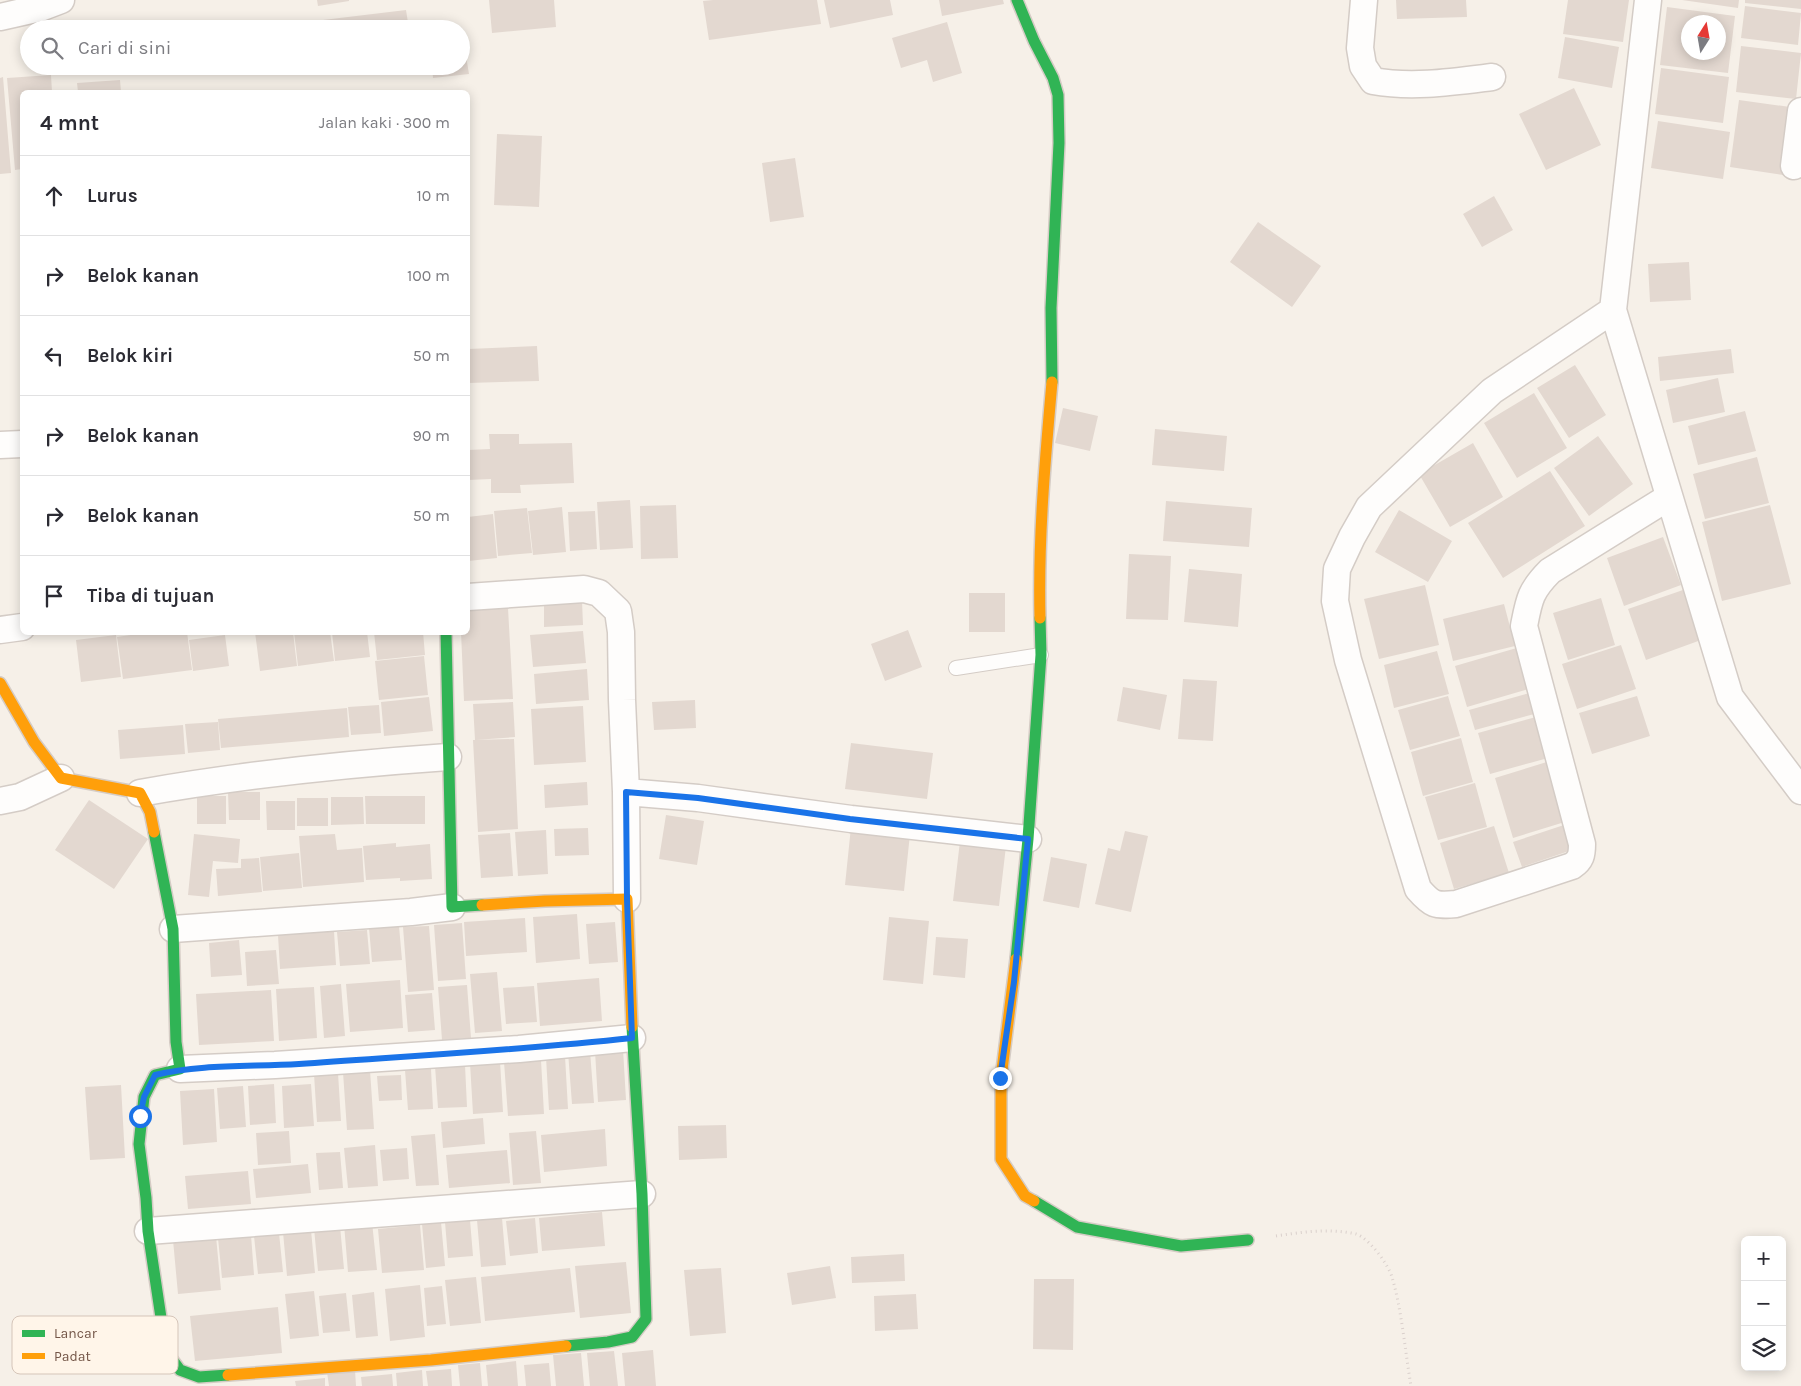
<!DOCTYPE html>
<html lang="id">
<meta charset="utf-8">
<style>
body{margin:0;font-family:Karla,sans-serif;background:#f7f7f7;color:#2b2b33}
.controls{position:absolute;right:15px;bottom:15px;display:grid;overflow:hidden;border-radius:8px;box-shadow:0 2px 12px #0003}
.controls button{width:45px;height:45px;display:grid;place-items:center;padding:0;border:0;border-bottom:1px solid #e1e1e2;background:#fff;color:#2b2b33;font:25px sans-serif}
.compass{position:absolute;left:1681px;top:15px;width:45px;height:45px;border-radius:50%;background:#fff;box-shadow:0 2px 12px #0003;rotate:11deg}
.stop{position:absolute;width:15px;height:15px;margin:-11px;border:4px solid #1a73e8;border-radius:50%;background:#fff}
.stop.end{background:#1a73e8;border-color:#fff;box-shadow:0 1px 5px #0008}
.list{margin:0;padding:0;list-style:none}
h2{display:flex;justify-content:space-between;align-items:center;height:65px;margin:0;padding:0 20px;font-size:21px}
h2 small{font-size:16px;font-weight:400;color:#7c7c81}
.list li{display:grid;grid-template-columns:32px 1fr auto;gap:15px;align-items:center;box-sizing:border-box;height:80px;padding:0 20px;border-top:1px solid #e1e1e2}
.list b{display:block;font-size:19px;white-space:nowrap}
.list em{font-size:16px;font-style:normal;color:#7c7c81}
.icon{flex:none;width:28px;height:28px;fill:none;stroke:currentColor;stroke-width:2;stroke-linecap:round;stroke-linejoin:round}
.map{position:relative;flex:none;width:1801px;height:1386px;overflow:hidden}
.search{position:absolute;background:#fff;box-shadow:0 2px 12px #0003;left:20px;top:20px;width:450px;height:55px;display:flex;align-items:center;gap:12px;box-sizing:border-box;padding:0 18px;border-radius:28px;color:#7c7c81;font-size:19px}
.panel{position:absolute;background:#fff;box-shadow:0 2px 12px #0003;left:20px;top:90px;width:450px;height:545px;border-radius:8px}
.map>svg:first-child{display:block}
.building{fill:#e3d8d0;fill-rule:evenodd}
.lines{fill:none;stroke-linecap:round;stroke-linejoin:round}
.lane-casing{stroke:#d4ccc6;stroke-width:16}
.street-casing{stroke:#d4ccc6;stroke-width:29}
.fast-casing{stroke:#d5ccc5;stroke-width:14}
.slow-casing{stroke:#d5ccc5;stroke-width:14}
.path{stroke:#dad0cc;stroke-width:3;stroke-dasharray:1 4;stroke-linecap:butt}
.lane{stroke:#fefdfc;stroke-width:14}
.street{stroke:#fefdfc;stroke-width:26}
.fast{stroke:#30b455;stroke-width:11}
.slow{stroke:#ff9f0a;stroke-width:11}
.route{stroke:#1a73e8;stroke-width:6}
.key{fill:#fff5e9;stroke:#d5c5b9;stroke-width:1}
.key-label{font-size:14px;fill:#745648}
</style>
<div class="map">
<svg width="1801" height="1386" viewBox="0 0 1801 1386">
<rect width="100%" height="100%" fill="#f6f0e8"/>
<path class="building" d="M 317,0 L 349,0 L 349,1 L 318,6 Z
M 489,0 L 554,0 L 556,27 L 492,33 Z
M 713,0 L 817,0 L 821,24 L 709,40 L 703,1 Z
M 824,0 L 890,0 L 893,15 L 830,28 Z
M 939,0 L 1003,0 L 1004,4 L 942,16 Z
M 1396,0 L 1466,0 L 1467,17 L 1397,19 Z
M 1568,0 L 1629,0 L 1623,42 L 1563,34 Z
M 1682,0 L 1739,0 L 1738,8 Z
M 1745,0 L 1801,0 L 1801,9 L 1745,3 Z
M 1745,6 L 1801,13 L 1798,45 L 1741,38 Z
M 1667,7 L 1735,16 L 1728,73 L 1660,65 ZM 1688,22 L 1718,22 L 1718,52 L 1688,52 Z
M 406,10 L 409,29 L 324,29 L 323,20 Z
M 947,22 L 962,73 L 933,82 L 927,60 L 901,68 L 892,38 Z
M 461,26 L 469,74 L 433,78 L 432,66 L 461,66 Z
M 1565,37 L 1619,47 L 1612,88 L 1558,78 Z
M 1741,46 L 1801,53 L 1796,99 L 1736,92 Z
M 1661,68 L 1729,77 L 1723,123 L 1655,114 Z
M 51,75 L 52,92 L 22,92 L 22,169 L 15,170 L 7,78 Z
M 3,77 L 11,173 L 0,174 L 0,78 Z
M 120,80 L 121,92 L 78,92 L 77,83 Z
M 1574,88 L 1601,145 L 1546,170 L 1519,114 Z
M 1739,100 L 1790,107 L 1790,176 L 1730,167 Z
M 1658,121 L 1730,132 L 1723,179 L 1651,168 Z
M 497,134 L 542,136 L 539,207 L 494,205 Z
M 795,158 L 804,217 L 770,222 L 762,163 Z
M 1494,196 L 1513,230 L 1482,247 L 1463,214 Z
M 1258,222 L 1321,266 L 1292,307 L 1230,262 Z
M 1689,262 L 1691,300 L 1650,302 L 1648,264 Z
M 537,346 L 539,381 L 468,383 L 468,349 Z
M 1731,349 L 1734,373 L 1660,381 L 1658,357 Z
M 1575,365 L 1606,415 L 1569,438 L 1537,388 Z
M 1718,378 L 1725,412 L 1673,423 L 1666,390 Z
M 1534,393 L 1567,448 L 1517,478 L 1484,423 Z
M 1063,408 L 1098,416 L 1090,451 L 1055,443 Z
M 1745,411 L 1756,451 L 1698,465 L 1688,426 Z
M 1155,429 L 1227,436 L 1224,471 L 1152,465 Z
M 489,434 L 519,434 L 519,444 L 572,443 L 574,483 L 520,485 L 521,493 L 491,493 L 491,479 L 468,480 L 468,450 L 490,449 Z
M 1598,436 L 1633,484 L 1589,516 L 1554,468 Z
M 1473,443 L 1503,497 L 1450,527 L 1419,474 Z
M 1757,457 L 1769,503 L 1705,519 L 1693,474 Z
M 1550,471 L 1585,526 L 1503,578 L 1468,523 Z
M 630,500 L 633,548 L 600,550 L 597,502 Z
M 1166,501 L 1252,508 L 1249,547 L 1163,541 Z
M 676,505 L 678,558 L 641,559 L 640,506 Z
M 1770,505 L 1791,584 L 1722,601 L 1702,522 Z
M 562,507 L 566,552 L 533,555 L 528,511 Z
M 527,508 L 532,553 L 498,556 L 494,511 Z
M 1399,510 L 1452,541 L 1428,582 L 1375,552 Z
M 595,511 L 597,549 L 570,551 L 568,512 Z
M 493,514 L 497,558 L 468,561 L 468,517 Z
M 1663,537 L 1681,585 L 1624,606 L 1607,558 Z
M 1129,554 L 1171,556 L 1168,620 L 1126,619 Z
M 1189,569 L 1242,574 L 1238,627 L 1184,622 Z
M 1425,585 L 1439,645 L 1379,659 L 1364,599 Z
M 1683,590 L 1701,640 L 1646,660 L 1628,609 Z
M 969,593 L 1005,593 L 1005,632 L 969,632 Z
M 1601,598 L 1615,645 L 1568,660 L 1553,613 Z
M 582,601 L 583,625 L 544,627 L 544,602 Z
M 1504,604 L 1515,646 L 1453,661 L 1443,619 Z
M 508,608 L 513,699 L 464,701 L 461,632 L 468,632 L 468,609 Z
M 908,630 L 922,667 L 885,681 L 871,644 Z
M 583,631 L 586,663 L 533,667 L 530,635 Z
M 151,632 L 187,632 L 192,670 L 123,679 L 117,637 Z
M 255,632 L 293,632 L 297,666 L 260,671 Z
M 294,632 L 330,632 L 334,661 L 298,666 Z
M 332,632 L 367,632 L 370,657 L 335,661 Z
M 374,632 L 423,632 L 425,655 L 377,660 Z
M 116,635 L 121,677 L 81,682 L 76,640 Z
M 225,635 L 229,666 L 193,671 L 189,640 Z
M 1621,645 L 1636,689 L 1577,709 L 1562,664 Z
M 1520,647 L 1532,688 L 1467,707 L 1455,666 Z
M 1437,651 L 1449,694 L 1394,708 L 1384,665 Z
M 424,656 L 428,695 L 379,700 L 375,661 Z
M 587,669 L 589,700 L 536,704 L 534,674 Z
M 1183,679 L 1217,681 L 1213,741 L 1178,739 Z
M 1123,687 L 1167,695 L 1160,730 L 1117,721 Z
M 1533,692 L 1538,713 L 1475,730 L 1469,710 Z
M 1448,696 L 1460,736 L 1410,750 L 1398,710 Z
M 1637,696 L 1650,736 L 1592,754 L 1579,713 Z
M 429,697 L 433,731 L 384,736 L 381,702 Z
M 695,700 L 696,728 L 654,730 L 652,702 Z
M 513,702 L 515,737 L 475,740 L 473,704 Z
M 379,705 L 381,733 L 351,735 L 348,707 Z
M 583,706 L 586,762 L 534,765 L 531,709 Z
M 347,708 L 349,737 L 221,748 L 218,719 Z
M 1536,717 L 1548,758 L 1490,774 L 1478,733 Z
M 218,722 L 220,750 L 188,753 L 185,724 Z
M 183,725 L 185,754 L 120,759 L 118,730 Z
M 1461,738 L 1473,782 L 1423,796 L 1411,752 Z
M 514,739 L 518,829 L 478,832 L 473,740 Z
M 851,743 L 933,753 L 927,799 L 845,789 Z
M 1550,761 L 1568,821 L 1513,838 L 1495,778 Z
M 587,782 L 588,805 L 545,808 L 544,785 Z
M 1475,783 L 1487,827 L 1438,840 L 1425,797 Z
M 228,792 L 260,792 L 260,820 L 229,820 Z
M 197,796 L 226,796 L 226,824 L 197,824 Z
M 365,796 L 425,796 L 425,824 L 366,824 Z
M 331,797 L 363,797 L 364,824 L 331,825 Z
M 297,798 L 328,798 L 328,826 L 297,826 Z
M 89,800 L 148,839 L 114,889 L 55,850 Z
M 266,801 L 295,801 L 295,830 L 267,830 Z
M 666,815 L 704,821 L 697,865 L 659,859 Z
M 1570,823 L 1578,848 L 1522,867 L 1513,842 Z
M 1494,826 L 1509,873 L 1454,889 L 1440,843 Z
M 851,827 L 910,834 L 904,891 L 845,885 Z
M 588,828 L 589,855 L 555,856 L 554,829 Z
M 546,830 L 548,874 L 518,876 L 515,832 Z
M 1125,831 L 1148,836 L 1131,912 L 1095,904 L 1108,848 L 1120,851 Z
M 510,833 L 513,876 L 481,878 L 478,835 Z
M 194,834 L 240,839 L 238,863 L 213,861 L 209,897 L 188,895 Z
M 335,834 L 337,850 L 362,848 L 364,882 L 303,887 L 299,836 Z
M 960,841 L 1006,846 L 999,906 L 953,901 Z
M 396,843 L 396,847 L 430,844 L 432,879 L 400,881 L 400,878 L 366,880 L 363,846 Z
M 299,853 L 302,888 L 263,891 L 260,857 Z
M 1051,857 L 1087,864 L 1079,908 L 1043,901 Z
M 259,858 L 262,892 L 218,896 L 216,869 L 241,868 L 241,859 Z
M 577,914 L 580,959 L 536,963 L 533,917 Z
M 889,917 L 929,921 L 923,984 L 883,980 Z
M 525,918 L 527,952 L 466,956 L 464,922 Z
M 615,922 L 618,962 L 589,964 L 586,924 Z
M 462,923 L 466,979 L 438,981 L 434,925 Z
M 399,926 L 402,960 L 372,962 L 369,928 Z
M 429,926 L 434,990 L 408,992 L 403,927 Z
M 367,930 L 370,964 L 340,966 L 337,932 Z
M 334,931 L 336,965 L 280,969 L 278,935 Z
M 936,937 L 968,939 L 965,978 L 933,975 Z
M 239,940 L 242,975 L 211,977 L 209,943 Z
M 276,950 L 279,984 L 247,986 L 245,952 Z
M 497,972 L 502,1031 L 475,1033 L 470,974 Z
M 599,978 L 602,1021 L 540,1026 L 537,983 Z
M 400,980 L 403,1028 L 350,1032 L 346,984 Z
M 341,984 L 345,1036 L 324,1038 L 320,986 Z
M 467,985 L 471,1038 L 442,1040 L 438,987 Z
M 534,986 L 537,1022 L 506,1024 L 503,988 Z
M 314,987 L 317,1038 L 279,1041 L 276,989 Z
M 271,990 L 274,1041 L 199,1045 L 196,994 Z
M 432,993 L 435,1030 L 408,1032 L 405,995 Z
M 623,1049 L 626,1100 L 598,1102 L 595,1051 Z
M 590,1051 L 594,1103 L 572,1104 L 568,1052 Z
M 565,1056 L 568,1109 L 549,1110 L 546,1057 Z
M 541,1060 L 544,1114 L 508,1116 L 504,1062 Z
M 500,1061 L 503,1112 L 473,1114 L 470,1063 Z
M 465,1065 L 467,1107 L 438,1108 L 435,1066 Z
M 431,1069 L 433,1109 L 408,1110 L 405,1070 Z
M 370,1070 L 374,1129 L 347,1130 L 343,1072 Z
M 338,1073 L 341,1121 L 317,1122 L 314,1074 Z
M 401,1075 L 402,1100 L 379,1101 L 377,1076 Z
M 274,1084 L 276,1123 L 250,1125 L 248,1086 Z
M 311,1084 L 314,1126 L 284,1128 L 282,1086 Z
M 121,1085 L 125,1158 L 90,1160 L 85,1087 Z
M 243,1086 L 246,1127 L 220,1129 L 217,1088 Z
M 214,1089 L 217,1142 L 183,1145 L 180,1091 Z
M 483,1118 L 485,1144 L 443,1148 L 441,1122 Z
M 726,1125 L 727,1158 L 679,1160 L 678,1126 Z
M 605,1129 L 607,1166 L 544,1172 L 541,1135 Z
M 289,1131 L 291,1163 L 258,1165 L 256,1133 Z
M 536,1131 L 541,1183 L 513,1185 L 509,1133 Z
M 435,1134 L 439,1185 L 416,1186 L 411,1136 Z
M 375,1145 L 378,1186 L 348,1188 L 344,1148 Z
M 407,1148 L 409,1179 L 383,1181 L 380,1150 Z
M 507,1150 L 510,1183 L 449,1188 L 446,1155 Z
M 340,1152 L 343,1188 L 319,1190 L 316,1153 Z
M 308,1164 L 311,1193 L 256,1198 L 253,1169 Z
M 248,1171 L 251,1204 L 188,1209 L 185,1176 Z
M 602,1212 L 605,1246 L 542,1251 L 539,1218 Z
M 502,1218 L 506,1265 L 481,1267 L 477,1220 Z
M 535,1218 L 538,1253 L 510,1256 L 506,1221 Z
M 470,1220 L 473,1256 L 448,1258 L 445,1222 Z
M 372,1222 L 377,1270 L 348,1272 L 344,1224 Z
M 441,1222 L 445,1266 L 426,1268 L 422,1224 Z
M 420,1225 L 424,1270 L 382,1273 L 378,1229 Z
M 340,1226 L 344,1269 L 318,1271 L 314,1228 Z
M 311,1230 L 315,1273 L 287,1276 L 283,1232 Z
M 279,1233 L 283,1272 L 258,1274 L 254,1236 Z
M 251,1235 L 254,1275 L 222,1278 L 218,1238 Z
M 216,1236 L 221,1290 L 178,1294 L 173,1240 Z
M 904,1254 L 905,1281 L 852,1283 L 851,1257 Z
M 626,1262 L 631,1313 L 580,1318 L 575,1266 Z
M 830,1266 L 836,1298 L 792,1305 L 787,1273 Z
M 570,1268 L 575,1312 L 485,1321 L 481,1277 Z
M 721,1268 L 726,1333 L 690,1336 L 684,1270 Z
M 476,1277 L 481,1323 L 450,1326 L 445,1280 Z
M 1034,1279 L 1074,1279 L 1073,1350 L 1033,1349 Z
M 420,1285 L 425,1337 L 390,1341 L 385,1289 Z
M 442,1286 L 446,1324 L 427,1326 L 424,1288 Z
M 314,1291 L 319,1336 L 290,1339 L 285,1294 Z
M 374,1292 L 378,1336 L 356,1338 L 352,1295 Z
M 346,1293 L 350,1331 L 323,1333 L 319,1296 Z
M 916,1294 L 918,1329 L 875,1331 L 874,1296 Z
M 278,1307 L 282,1353 L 195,1361 L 190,1316 Z
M 653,1350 L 656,1386 L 625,1386 L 622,1353 Z
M 614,1351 L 618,1386 L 590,1386 L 587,1353 Z
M 581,1353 L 584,1386 L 556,1386 L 553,1355 Z
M 516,1361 L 518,1386 L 488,1386 L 486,1365 Z
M 480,1363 L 482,1386 L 460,1386 L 458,1365 Z
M 549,1363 L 551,1386 L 526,1386 L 524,1365 Z
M 451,1369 L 452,1386 L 428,1386 L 426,1371 Z
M 355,1370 L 356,1386 L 329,1386 L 327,1372 Z
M 422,1370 L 423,1386 L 397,1386 L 396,1373 Z
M 392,1374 L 393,1386 L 362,1386 L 361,1377 Z
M 325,1378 L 325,1386 L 296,1386 L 295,1381 Z"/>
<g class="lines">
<defs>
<path id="lane" d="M 956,668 L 1041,655"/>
<path id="street" d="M 1364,0 L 1360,48 L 1363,66 L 1373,81 C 1412,88 1452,82 1492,77
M 1648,0 L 1613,310 L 1730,697 L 1801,791
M 0,17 L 40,8 L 61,0
M 1794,166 L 1801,111
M 1613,310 L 1492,391 L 1369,507 L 1352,537 L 1337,569 L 1335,601 L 1348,660 L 1418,889 C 1432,905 1435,906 1456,904 L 1572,866 C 1581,860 1582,855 1582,844 L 1524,626 C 1529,600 1530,591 1550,571 L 1669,497
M 0,445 L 22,444
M 468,597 L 584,589 L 599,593 L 618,611 L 621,632 L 622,700 L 626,792 L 627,899
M 0,630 L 22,627
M 626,792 L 698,798 L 851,819 L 1028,839
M 140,793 C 242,775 345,764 448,757
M 0,801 L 20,797 L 61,778
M 173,929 L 411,912 L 452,907
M 180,1069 L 275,1065 L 519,1049 L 632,1038
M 148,1231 L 642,1194"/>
<path id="fast" d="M 1017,0 L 1034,41 L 1053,78 L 1058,95 L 1059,143 L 1051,308 L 1052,382
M 446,632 L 452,907 L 482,905
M 154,832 L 173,929 L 176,1042 L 180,1069 L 155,1075 L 144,1097 L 139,1144 L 146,1198 L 148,1231 L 166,1351 L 180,1370 L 199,1377 L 228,1375
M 1016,959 L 1028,839 L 1041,655 L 1040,618
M 1034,1201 L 1077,1227 L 1181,1246 L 1248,1240
M 566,1346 L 608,1342 L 632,1337 L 646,1319 L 642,1194 L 632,1027"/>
<path id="slow" d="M 1040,618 C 1038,539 1045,461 1052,382
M 0,683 L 34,742 L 61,778 L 140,793 L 150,812 L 154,832
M 482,905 L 545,901 L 627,899 L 632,1027
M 1016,959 L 1001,1078 L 1001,1159 L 1025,1196 L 1034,1201
M 228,1375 L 431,1360 L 566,1346"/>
</defs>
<use href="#lane" class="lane-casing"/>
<use href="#street" class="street-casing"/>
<use href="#fast" class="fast-casing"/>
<use href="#slow" class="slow-casing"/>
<path class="path" d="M 1276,1236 C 1302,1232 1330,1228 1356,1234 C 1369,1238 1388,1264 1392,1277 C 1402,1311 1405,1351 1411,1386"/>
<use href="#lane" class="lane"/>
<use href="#street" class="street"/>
<use href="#fast" class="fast"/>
<use href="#slow" class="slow"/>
</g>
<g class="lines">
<path class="route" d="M 140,1116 L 144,1097 L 155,1075 C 201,1064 251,1067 299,1064 C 410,1056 521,1050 632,1038 L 627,899 L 626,792 L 698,798 L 850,819 L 1028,839 L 1014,982 L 1000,1078"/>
</g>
<rect x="12" y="1316" width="166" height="58" rx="8" class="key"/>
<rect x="22" y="1330" width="23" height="7" fill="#30b455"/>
<rect x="22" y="1353" width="23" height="6" fill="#ff9f0a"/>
<g class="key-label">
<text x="54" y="1338">Lancar</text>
<text x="54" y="1361">Padat</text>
</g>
</svg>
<div class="controls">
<button>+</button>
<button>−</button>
<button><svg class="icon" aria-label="layers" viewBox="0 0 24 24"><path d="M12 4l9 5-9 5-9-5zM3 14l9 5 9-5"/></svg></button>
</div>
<svg class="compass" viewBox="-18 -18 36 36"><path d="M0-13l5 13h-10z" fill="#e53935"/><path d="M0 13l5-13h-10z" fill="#7c7c81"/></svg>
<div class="stop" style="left:140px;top:1116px"></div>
<div class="stop end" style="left:1000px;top:1078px"></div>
<div class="search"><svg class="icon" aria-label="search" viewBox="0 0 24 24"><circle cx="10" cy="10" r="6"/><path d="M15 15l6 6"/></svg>Cari di sini</div>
<section class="panel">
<h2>4 mnt<small>Jalan kaki · 300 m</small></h2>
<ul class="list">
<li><svg class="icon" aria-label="ahead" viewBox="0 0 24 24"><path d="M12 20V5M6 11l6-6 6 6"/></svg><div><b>Lurus</b></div><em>10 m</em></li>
<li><svg class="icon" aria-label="right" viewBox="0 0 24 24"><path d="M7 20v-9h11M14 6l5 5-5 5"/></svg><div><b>Belok kanan</b></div><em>100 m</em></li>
<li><svg class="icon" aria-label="left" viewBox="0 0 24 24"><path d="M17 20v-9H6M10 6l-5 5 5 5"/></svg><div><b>Belok kiri</b></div><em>50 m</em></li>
<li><svg class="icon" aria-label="right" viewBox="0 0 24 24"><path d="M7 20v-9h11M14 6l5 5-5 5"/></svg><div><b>Belok kanan</b></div><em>90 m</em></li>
<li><svg class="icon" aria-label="right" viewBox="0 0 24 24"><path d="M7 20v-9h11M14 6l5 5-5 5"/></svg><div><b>Belok kanan</b></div><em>50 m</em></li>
<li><svg class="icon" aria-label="arrive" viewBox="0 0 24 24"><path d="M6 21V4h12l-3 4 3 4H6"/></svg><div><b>Tiba di tujuan</b></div></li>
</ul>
</section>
</div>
